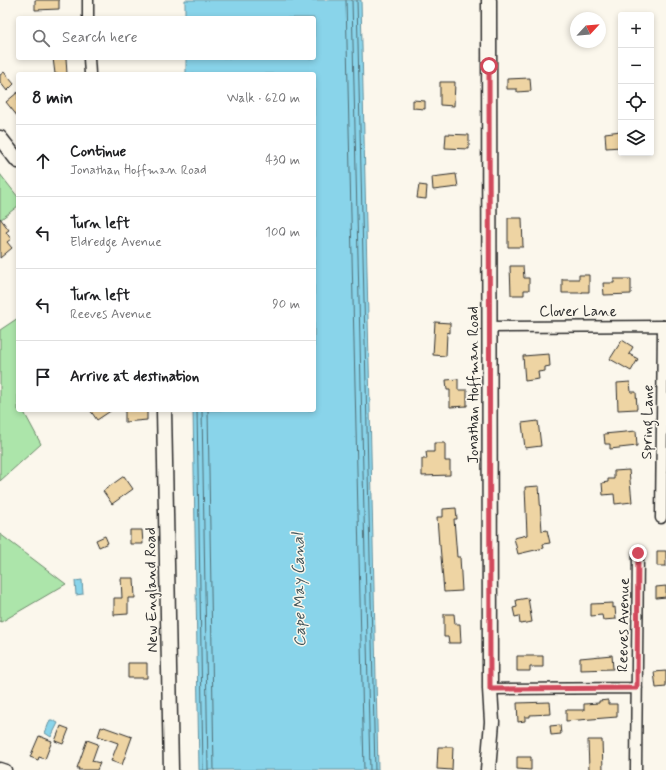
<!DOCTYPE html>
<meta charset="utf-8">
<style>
body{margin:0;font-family:Mynerve,sans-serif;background:#f2f2f2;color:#202124}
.controls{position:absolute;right:12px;top:12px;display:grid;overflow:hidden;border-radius:4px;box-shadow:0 2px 6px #0003}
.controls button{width:36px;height:36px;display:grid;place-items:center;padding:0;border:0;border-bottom:1px solid #e0e0e0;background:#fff;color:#202124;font:20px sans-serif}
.compass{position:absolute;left:570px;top:12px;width:36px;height:36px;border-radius:50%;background:#fff;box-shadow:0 2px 6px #0003;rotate:64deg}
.stop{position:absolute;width:12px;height:12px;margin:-9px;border:3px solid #d1495b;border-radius:50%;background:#fff}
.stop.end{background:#d1495b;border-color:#fff;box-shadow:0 1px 4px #0008}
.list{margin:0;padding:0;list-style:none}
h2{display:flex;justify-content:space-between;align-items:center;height:52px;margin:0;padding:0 16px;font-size:17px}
h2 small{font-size:13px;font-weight:400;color:#757577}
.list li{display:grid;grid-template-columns:26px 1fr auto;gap:12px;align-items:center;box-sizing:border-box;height:72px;padding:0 16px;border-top:1px solid #e0e0e0}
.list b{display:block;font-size:15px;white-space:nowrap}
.list p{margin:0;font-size:13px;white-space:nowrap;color:#757577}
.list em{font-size:13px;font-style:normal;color:#757577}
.icon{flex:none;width:22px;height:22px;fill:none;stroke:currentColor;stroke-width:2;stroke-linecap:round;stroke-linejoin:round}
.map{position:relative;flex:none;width:666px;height:770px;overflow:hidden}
.search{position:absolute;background:#fff;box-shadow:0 2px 6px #0003;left:16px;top:16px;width:300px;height:44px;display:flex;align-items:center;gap:10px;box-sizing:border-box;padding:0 14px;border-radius:4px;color:#757577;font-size:15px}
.panel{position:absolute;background:#fff;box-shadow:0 2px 6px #0003;left:16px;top:72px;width:300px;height:340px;border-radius:4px}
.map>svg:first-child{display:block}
.green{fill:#ace5aa;stroke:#6c886a}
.water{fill:#89d4ea;stroke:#63909e}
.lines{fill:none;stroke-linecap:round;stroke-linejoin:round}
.shore{stroke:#516f77;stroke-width:1}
.building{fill:#eed4a3;stroke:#2b2b2b}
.street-casing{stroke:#2b2b2b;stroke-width:13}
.secondary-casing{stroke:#2b2b2b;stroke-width:17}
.street{stroke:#fbf7ec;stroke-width:10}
.secondary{stroke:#fbf7ec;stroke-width:14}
.route{stroke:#d1495b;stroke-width:5}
.labels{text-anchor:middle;stroke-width:3;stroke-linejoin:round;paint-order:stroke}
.street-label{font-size:15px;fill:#2b2b2b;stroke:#fbf7ec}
.water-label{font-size:16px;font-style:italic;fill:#42555b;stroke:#fbf7ec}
</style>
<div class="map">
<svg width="666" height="770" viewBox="0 0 666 770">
<rect width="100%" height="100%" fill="#fbf7ec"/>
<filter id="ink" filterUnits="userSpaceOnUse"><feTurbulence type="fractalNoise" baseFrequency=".025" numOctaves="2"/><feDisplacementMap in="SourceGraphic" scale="8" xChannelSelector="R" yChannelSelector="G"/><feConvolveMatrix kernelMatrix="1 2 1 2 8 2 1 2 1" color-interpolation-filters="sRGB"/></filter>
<g filter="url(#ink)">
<path class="green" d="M 0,174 L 18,197 L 18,206 L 0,220 Z
M 18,318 L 18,410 L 26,410 L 25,414 L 41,444 L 0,481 L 0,330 Z
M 0,534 L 66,584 L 1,622 L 0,621 Z"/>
<path class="water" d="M 185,0 L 361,0 L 378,770 L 199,770 L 193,410 L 314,410 L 314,74 L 186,74 L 186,58 L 314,58 L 314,18 L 185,18 Z
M 82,580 L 83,594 L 76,595 L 75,581 Z
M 50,720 L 52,720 L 58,723 L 51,737 L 45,733 Z"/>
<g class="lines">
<path class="shore" d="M 346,0 L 364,770
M 352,0 L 370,770
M 357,0 L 375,770
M 197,410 L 203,770
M 202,410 L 208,770
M 208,410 L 214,770"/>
</g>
<path class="building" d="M 35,0 L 59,0 L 59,9 L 35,10 Z
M 53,58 L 66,58 L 67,74 L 55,74 Z
M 4,72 L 14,84 L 7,91 L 0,82 L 0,75 Z
M 530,78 L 531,91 L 517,92 L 517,89 L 507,89 L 507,79 Z
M 440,82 L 455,82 L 454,106 L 440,105 Z
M 18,92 L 18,117 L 6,102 Z
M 413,100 L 425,101 L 425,109 L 413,108 Z
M 621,131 L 621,147 L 606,148 L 605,133 Z
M 446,134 L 469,135 L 469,149 L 445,148 Z
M 456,174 L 458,187 L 433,190 L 432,177 Z
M 419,185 L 427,186 L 426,199 L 417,198 Z
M 0,218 L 9,230 L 6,232 L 11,239 L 7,242 L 12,248 L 0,258 Z
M 508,218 L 522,218 L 523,247 L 508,247 Z
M 510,266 L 523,266 L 524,278 L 529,278 L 529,290 L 524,290 L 524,295 L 511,295 Z
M 579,275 L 589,275 L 589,292 L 582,292 L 582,293 L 562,293 L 562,279 L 579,279 Z
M 614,279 L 631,279 L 631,294 L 604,295 L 603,283 L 614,283 Z
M 435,322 L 450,323 L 450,333 L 447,332 L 446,356 L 433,355 Z
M 622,340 L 633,347 L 629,354 L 638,359 L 631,371 L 610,359 Z
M 549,354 L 550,366 L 545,367 L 545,371 L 538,372 L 539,379 L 525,381 L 523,356 Z
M 458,379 L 458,390 L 467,390 L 467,406 L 450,407 L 450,390 L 447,390 L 446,380 Z
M 630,382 L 631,392 L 636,392 L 637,409 L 618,410 L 617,383 Z
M 90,410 L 112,410 L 97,420 Z
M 125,410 L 147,410 L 147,420 L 125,422 Z
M 538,421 L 541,446 L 525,448 L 522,423 Z
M 636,431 L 637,446 L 610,449 L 610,444 L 605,444 L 604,434 Z
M 434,443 L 445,443 L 445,461 L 450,461 L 450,475 L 422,476 L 422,459 L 427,459 L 426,452 L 434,452 Z
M 629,470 L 632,502 L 615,504 L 614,494 L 603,495 L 602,483 L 608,482 L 608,479 L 614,479 L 614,471 Z
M 124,476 L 133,489 L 112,504 L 103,491 Z
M 539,486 L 542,531 L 547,530 L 550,543 L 543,544 L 544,548 L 518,554 L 514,538 L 527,535 L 525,487 Z
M 456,508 L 457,519 L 454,519 L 457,557 L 460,557 L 462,591 L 444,592 L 440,545 L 439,545 L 437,517 L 443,517 L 443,509 Z
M 130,530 L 142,530 L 143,544 L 130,544 Z
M 105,536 L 108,543 L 99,547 L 96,540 Z
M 657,551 L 666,551 L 666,566 L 657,566 Z
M 121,578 L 134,578 L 135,598 L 128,598 L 128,614 L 114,615 L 114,598 L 122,598 Z
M 666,586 L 666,597 L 656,598 L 656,587 Z
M 528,598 L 532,622 L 520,624 L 519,616 L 515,617 L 513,608 L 517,607 L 516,600 Z
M 613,603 L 613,608 L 615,607 L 616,619 L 603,620 L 602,615 L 591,616 L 591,604 Z
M 444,614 L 454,614 L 455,624 L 460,624 L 461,643 L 449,643 L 448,637 L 444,637 Z
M 612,655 L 613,669 L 580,670 L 580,658 Z
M 517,656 L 543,656 L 543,667 L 530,667 L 530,671 L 517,671 Z
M 128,663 L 147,663 L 147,678 L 128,678 Z
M 666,671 L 666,687 L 656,688 L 654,672 Z
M 608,700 L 608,704 L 617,704 L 617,717 L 566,721 L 566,710 L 584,710 L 584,704 L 599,703 L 599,701 Z
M 550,702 L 551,714 L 530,715 L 530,717 L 525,717 L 525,721 L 518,722 L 517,703 Z
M 560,725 L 561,734 L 551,735 L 550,726 Z
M 61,726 L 69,729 L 63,744 L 55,741 Z
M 101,727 L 103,728 L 104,727 L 132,737 L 122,765 L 111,761 L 118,743 L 98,736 Z
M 39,736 L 52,741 L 45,759 L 39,757 L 38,760 L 30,757 Z
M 87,740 L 98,744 L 92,761 L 100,763 L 97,770 L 78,770 L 79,768 L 77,768 Z
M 588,740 L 602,740 L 603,770 L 589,770 Z
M 438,747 L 453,747 L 452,770 L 437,769 Z
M 517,757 L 531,757 L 531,770 L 517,769 Z"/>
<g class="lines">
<defs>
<path id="street" d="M 88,0 L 88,18
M 89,58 L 90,74
M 489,327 L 666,326
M 661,518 L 663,326
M 490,689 L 637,688
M 0,768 L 6,770
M 636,770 L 638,553"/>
<path id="secondary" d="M 0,138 L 18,161
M 164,410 L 171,770
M 488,770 L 492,722 L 490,689 L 489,0"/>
</defs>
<use href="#street" class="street-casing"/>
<use href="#secondary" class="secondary-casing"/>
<use href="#street" class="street"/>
<use href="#secondary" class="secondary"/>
</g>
</g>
<g class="lines" filter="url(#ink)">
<path class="route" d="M 489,66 L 490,689 L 637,688 L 638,553"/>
</g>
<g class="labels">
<g class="street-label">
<text x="578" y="316">Clover Lane</text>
<text transform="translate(473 385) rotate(-90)" y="5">Jonathan Hoffman Road</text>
<text transform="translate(647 422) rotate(-89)" y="5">Spring Lane</text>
<text transform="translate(151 590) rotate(-91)" y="5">New England Road</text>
<text transform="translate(623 625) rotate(-89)" y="5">Reeves Avenue</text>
</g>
<g class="water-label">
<text transform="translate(298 590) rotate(-91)" y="6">Cape May Canal</text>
</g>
</g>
</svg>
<div class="controls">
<button>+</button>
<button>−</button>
<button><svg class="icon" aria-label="locate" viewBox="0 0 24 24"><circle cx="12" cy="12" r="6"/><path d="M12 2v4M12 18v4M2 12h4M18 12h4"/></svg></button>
<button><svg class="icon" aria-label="layers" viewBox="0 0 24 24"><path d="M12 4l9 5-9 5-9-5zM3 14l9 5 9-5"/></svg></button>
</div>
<svg class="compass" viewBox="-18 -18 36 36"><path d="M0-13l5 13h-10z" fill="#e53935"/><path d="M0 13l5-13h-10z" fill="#757577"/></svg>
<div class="stop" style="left:489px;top:66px"></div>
<div class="stop end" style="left:638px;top:553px"></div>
<div class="search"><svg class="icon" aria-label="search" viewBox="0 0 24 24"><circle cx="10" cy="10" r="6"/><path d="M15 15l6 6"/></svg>Search here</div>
<section class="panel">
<h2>8 min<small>Walk · 620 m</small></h2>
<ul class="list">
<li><svg class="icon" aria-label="ahead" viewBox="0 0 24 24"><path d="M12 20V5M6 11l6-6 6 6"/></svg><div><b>Continue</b><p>Jonathan Hoffman Road</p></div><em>430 m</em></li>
<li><svg class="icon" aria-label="left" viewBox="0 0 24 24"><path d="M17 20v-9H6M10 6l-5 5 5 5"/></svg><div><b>Turn left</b><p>Eldredge Avenue</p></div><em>100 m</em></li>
<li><svg class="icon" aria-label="left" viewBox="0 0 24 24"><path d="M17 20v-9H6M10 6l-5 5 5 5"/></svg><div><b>Turn left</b><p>Reeves Avenue</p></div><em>90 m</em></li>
<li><svg class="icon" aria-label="arrive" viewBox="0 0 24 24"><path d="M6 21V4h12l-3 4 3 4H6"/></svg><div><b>Arrive at destination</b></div></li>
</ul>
</section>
</div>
